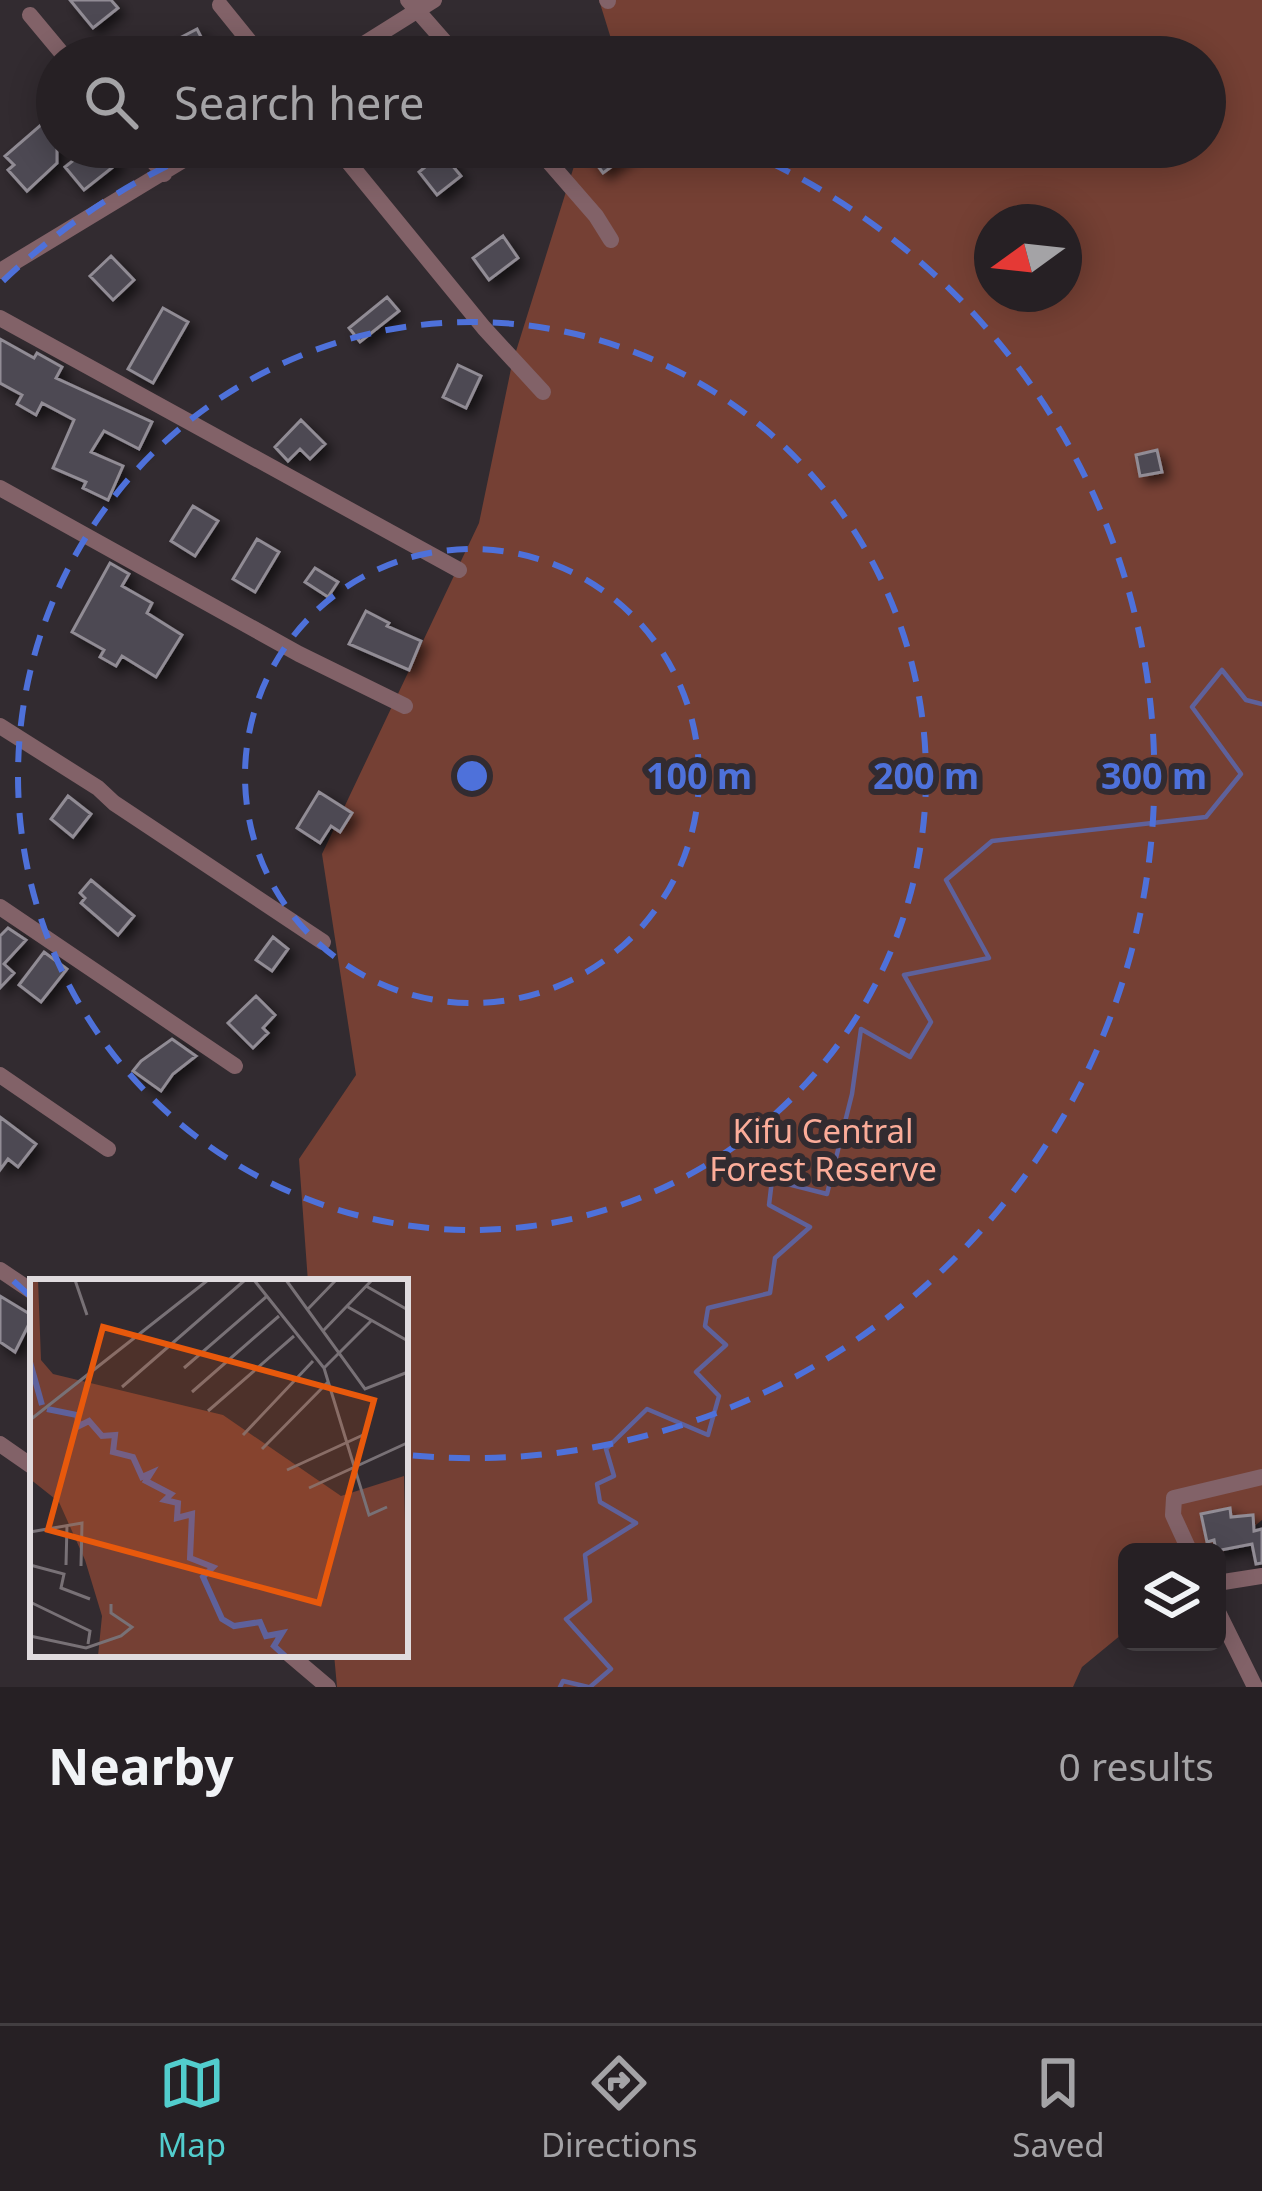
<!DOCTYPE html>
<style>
body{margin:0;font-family:"Noto Sans",sans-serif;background:#2e282c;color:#f1f3f6}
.controls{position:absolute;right:36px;bottom:36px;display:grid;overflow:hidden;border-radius:18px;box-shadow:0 6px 30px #0003}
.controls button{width:108px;height:108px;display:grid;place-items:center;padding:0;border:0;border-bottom:3px solid #423e41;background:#262024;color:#f1f3f6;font:60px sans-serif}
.compass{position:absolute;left:974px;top:204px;width:108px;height:108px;border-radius:50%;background:#262024;box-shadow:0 6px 30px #0003;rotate:255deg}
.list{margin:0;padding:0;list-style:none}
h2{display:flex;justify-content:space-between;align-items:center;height:156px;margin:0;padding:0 48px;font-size:51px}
h2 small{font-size:39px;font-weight:400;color:#a4a3a6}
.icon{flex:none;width:66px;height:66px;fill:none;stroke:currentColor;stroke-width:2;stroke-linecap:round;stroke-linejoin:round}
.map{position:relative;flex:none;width:1262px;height:1687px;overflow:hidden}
.search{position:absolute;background:#262024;box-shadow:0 6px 30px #0003;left:36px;right:36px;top:36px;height:132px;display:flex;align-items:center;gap:30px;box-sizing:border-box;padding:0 42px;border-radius:66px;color:#a4a3a6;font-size:45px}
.sheet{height:336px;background:#262024}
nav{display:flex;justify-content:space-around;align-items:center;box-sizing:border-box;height:168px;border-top:3px solid #423e41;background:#262024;font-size:33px;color:#a4a3a6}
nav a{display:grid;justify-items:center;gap:6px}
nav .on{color:#52cdcd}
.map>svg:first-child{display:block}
.green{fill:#754034;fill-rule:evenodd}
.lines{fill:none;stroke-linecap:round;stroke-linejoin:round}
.stream{stroke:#5e619b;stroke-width:4.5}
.building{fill:#4e4a52;stroke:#918c95;stroke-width:3;filter:url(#shadow)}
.minor{stroke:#826268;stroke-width:16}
.ring{fill:none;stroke:#4e71da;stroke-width:6;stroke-dasharray:21 15}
.labels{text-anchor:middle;stroke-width:12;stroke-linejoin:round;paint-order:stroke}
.park-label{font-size:33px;fill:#fbac99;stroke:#322b30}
.inset-river{fill:none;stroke:#5e619b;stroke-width:6}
.inset-road{fill:none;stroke:#787176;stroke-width:3}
.view{fill:#e8590c;fill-opacity:0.15;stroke:#e8590c;stroke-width:6}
.inset-edge{fill:none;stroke:#e0dbde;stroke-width:6}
.centre{fill:#4e71da;stroke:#322b30;stroke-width:6}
.ring-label{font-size:36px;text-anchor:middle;font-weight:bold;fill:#4e71da;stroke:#322b30;stroke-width:12;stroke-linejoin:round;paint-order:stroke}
</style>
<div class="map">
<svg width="1262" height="1687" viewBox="0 0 1262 1687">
<defs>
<filter id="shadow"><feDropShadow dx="6" dy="6" stdDeviation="6" flood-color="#0009"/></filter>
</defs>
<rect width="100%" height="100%" fill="#322b30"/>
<path class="green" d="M 599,0 L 1262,0 L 1262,1520 L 1217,1557 L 1217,1552 L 1127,1552 L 1127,1630 L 1082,1667 L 1073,1687 L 337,1687 L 334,1654 L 405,1654 L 405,1282 L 308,1282 L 299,1159 L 356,1075 L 322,854 L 479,523 L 512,364 L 580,147 L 1205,147 L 1205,57 L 608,57 L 612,42 ZM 992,222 L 1064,222 L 1064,294 L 992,294 Z"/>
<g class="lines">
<path class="stream" d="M 560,1687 L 563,1681 L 588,1687
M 590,1687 L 611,1669 L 566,1619 L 590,1601 L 585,1555 L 636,1523 L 600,1502 L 597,1484 L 614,1476 L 606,1449 L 647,1409 L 708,1435 L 719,1396 L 696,1372 L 726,1345 L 705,1326 L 708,1308 L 770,1293 L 775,1258 L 810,1227 L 769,1205 L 772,1180 L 827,1194 L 852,1094 L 861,1029 L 910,1057 L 931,1022 L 904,975 L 989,958 L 946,880 L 992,841 L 1206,817 L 1241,774 L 1192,707 L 1222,670 L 1246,700 L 1262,704"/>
</g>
<path class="building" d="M 70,0 L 111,0 L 118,8 L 93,28 Z
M 197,29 L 204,43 L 211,39 L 220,57 L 178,57 L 170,43 Z
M 57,111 L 57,163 L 27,191 L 8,170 L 14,165 L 5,156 Z
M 90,147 L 105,147 L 118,163 L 84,190 L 65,167 Z
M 584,147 L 624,147 L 629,154 L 603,173 Z
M 442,153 L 461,176 L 437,195 L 419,172 Z
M 503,236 L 518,258 L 489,280 L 473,258 Z
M 111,256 L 134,280 L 113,300 L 90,276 Z
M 387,297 L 399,311 L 360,342 L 349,328 Z
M 163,308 L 188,322 L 153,383 L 128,369 Z
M 0,339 L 34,358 L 37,353 L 62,367 L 56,378 L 152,422 L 139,449 L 104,431 L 91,452 L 123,466 L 108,500 L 83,488 L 86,482 L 53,468 L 74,420 L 42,403 L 36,415 L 17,404 L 22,395 L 0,383 Z
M 458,365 L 481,376 L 466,408 L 443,397 Z
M 301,420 L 325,444 L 310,459 L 300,449 L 288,461 L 275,447 Z
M 1157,450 L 1162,472 L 1140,476 L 1136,455 Z
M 193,506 L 218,521 L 195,556 L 171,541 Z
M 257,539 L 279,552 L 255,592 L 233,579 Z
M 110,563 L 129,574 L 122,586 L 152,603 L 147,613 L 182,635 L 156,677 L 122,656 L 116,666 L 100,657 L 104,650 L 72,632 Z
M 315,568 L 338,582 L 328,597 L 305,582 Z
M 366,611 L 389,623 L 387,626 L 421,641 L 409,670 L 349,644 Z
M 319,792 L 352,813 L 340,832 L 331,826 L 320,843 L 297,828 Z
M 68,796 L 91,814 L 73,837 L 51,819 Z
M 91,880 L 134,916 L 118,935 L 81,903 L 85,898 L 80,893 Z
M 8,928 L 26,940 L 4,964 L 14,973 L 0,988 L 0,936 Z
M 273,937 L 288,949 L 272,971 L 256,960 Z
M 44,952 L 67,969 L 41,1002 L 19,985 Z
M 256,996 L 275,1015 L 263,1028 L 268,1033 L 253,1048 L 228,1023 Z
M 172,1039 L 196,1056 L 173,1074 L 161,1091 L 133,1071 L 141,1061 Z
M 0,1117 L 36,1144 L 18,1167 L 8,1159 L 0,1170 Z
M 0,1296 L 33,1316 L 15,1352 L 0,1342 Z
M 1230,1508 L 1231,1517 L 1253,1515 L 1254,1531 L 1262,1529 L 1262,1563 L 1256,1564 L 1252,1544 L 1216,1551 L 1214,1540 L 1207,1542 L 1201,1514 Z"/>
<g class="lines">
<path class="minor" d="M 408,0 L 458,57
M 607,0 L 608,1
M 220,5 L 262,57
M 30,15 L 65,57
M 343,57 L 434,0
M 141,147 L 164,174
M 336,147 L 484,328 L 543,392
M 536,147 L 596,216 L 611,240
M 0,271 L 205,147
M 0,318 L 459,570
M 0,488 L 299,654 L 405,706
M 0,726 L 98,788 L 114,803 L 323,942
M 0,907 L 235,1066
M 0,1075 L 108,1149
M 0,1270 L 33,1292
M 0,1444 L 33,1467
M 1190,1552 L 1173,1515 L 1174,1498 L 1262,1477
M 1217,1583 L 1262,1576
M 1217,1610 L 1255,1687
M 289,1654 L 328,1687"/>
</g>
<g class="ring">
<circle cx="472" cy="776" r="227"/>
<circle cx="472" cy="776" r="454"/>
<path d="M29 1295A682 682 0 0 1 3 1271M3 281A682 682 0 0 1 206 148M738 148A682 682 0 0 1 407 1455"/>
</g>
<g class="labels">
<g class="park-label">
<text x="823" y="1143">Kifu Central<tspan x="823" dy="38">Forest Reserve</tspan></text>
</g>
</g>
<g transform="translate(30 1279)">
<rect width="378" height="378" fill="#322b30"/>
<path d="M 0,1 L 8,1 L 11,81 L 23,95 L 193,136 L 311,217 L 374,197 L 378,377 L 68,377 L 72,337 L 55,281 L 29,223 L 0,200 Z" fill="#754034"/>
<path class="inset-river" d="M 0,83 L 12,126M 17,130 L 47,136 L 49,147 L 59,142 L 72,157 L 85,156 L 83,173 L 103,178 L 112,198 L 121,194 L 116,202 L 141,215 L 135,221 L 148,224 L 147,239 L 162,235 L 160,279 L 183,288 L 173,298 L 192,340 L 204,347 L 230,343 L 236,357 L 252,354 L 244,367 L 255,377"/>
<path class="inset-road" d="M 45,1 L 57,36M 224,1 L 294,89 L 339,236 L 357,228M 256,1 L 335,110 L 378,93M 336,7 L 378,31M 318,28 L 378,62M 277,31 L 306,1M 293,52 L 342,1M 154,89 L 236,18M 294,89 L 342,41M 92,108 L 215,1M 162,113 L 249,37M 178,132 L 264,57M 0,141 L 178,1M 213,156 L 283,82M 232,170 L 298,103M 257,191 L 333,156M 279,209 L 377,164M 0,253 L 52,244 L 51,287M 0,286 L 34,295 L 31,309 L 60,320M 36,286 L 37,246M 0,323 L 60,352 L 58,365M 0,357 L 56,369 L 91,357 L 102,348 L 81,334 L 81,325"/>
<path class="view" d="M 73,48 L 344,121 L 289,324 L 18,251 Z"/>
<rect width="378" height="378" class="inset-edge"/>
</g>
<circle cx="472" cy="776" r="18" class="centre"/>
<g class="ring-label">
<text x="699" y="789">100 m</text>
<text x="926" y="789">200 m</text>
<text x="1154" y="789">300 m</text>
</g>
</svg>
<div class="controls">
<button><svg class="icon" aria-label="layers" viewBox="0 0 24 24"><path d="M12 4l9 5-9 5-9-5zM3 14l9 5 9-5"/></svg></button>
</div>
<svg class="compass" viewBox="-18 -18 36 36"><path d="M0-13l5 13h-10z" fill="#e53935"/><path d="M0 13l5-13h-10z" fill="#a4a3a6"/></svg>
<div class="search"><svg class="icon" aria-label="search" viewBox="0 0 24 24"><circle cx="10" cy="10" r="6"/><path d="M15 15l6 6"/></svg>Search here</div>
</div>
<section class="sheet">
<h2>Nearby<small>0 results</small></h2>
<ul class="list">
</ul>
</section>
<nav>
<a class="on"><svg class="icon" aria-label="map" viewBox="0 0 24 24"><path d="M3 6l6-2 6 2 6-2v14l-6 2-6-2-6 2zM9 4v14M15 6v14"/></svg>Map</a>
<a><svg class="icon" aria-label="directions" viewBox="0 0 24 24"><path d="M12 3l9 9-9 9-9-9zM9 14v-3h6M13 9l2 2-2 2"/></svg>Directions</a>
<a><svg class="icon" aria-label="saved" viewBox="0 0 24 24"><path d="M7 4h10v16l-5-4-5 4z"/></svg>Saved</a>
</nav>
